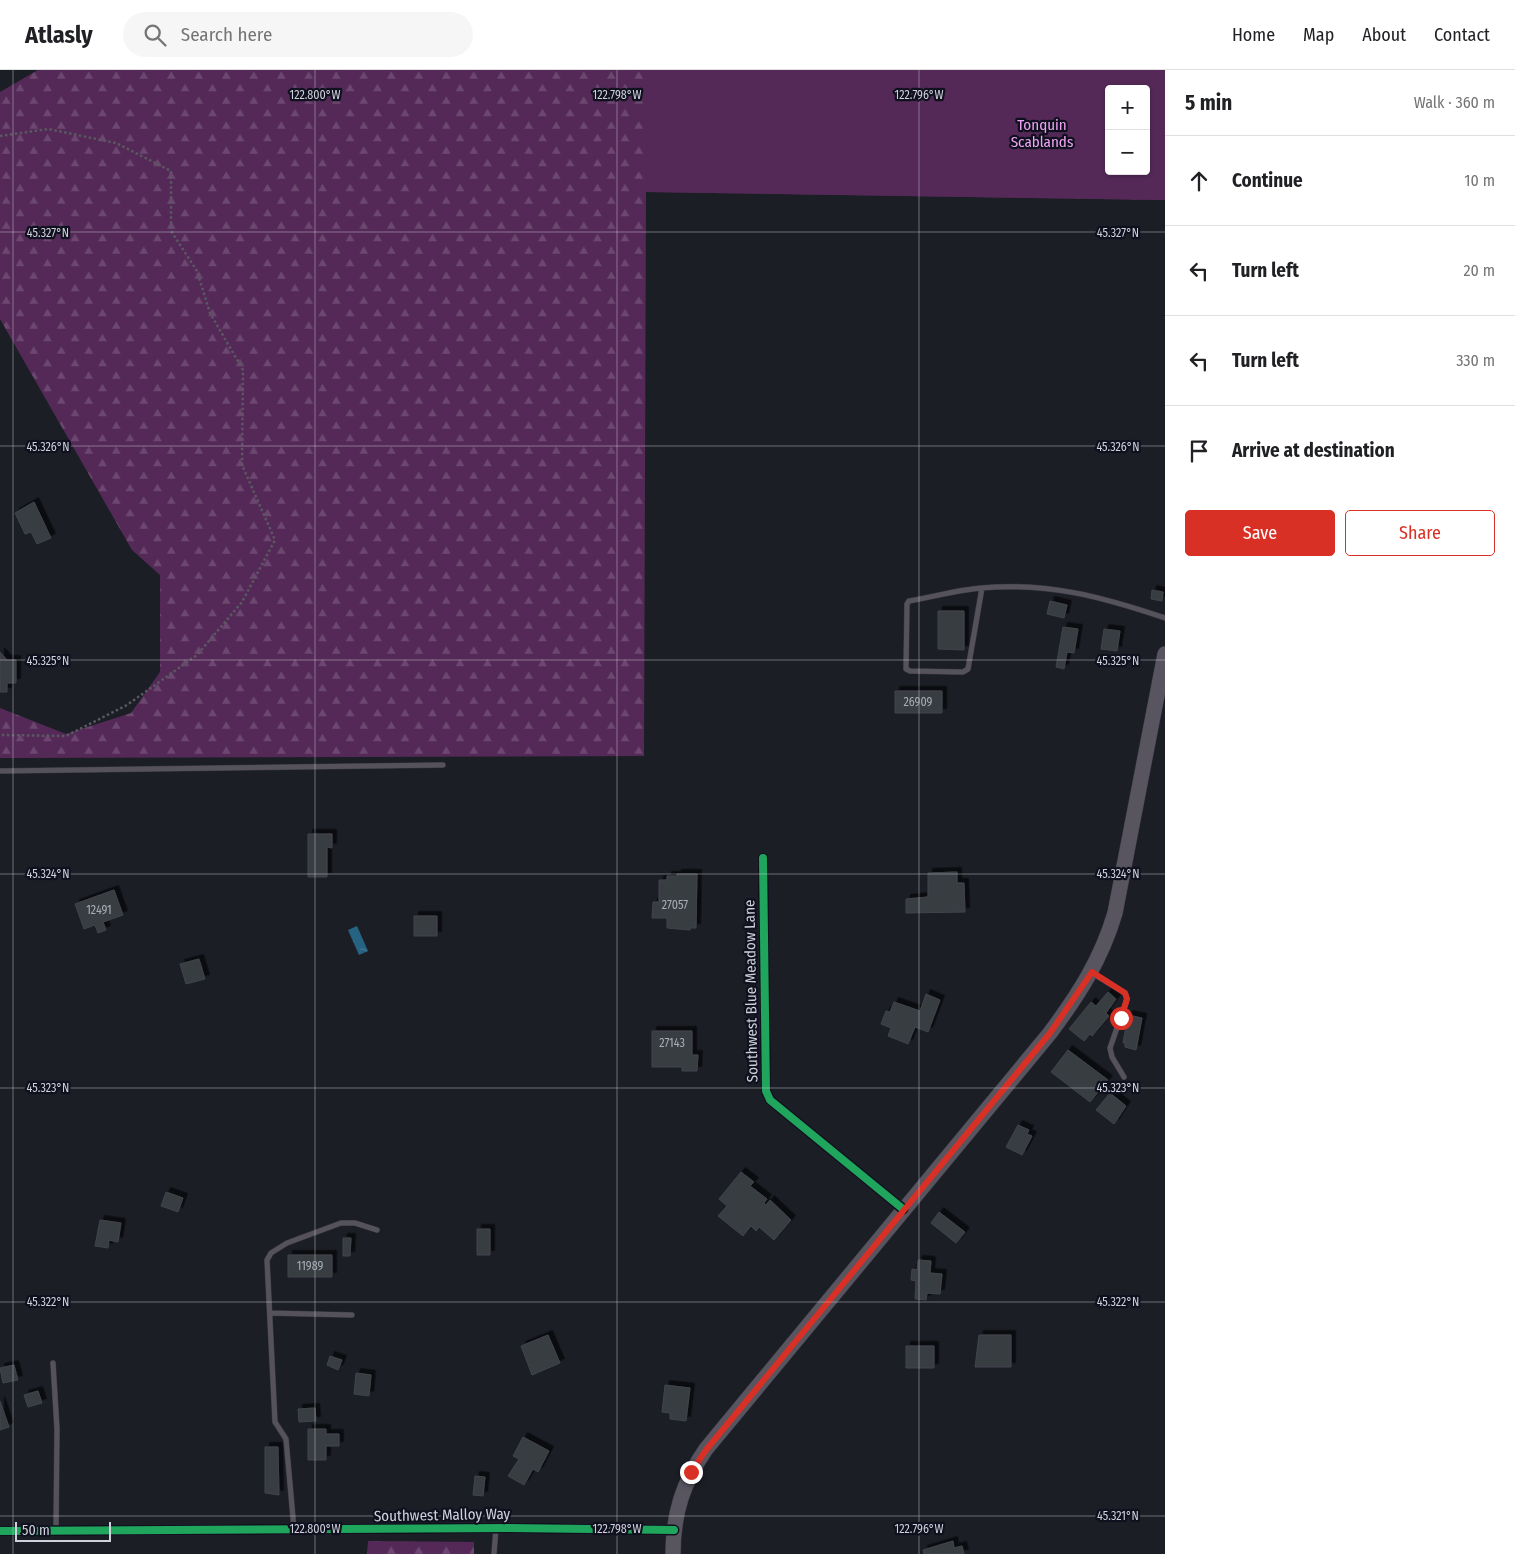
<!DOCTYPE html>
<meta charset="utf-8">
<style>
body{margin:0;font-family:"Fira Sans Condensed",sans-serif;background:#f6f6f6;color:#202124}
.controls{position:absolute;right:15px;top:15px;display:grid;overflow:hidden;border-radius:5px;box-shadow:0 1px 4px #0004}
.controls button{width:45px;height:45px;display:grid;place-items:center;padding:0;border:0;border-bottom:1px solid #e0e0e0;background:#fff;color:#202124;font:25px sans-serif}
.scale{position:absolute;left:15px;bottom:12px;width:96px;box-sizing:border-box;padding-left:5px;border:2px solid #d0d1dc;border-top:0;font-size:14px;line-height:18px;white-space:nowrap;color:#d0d1dc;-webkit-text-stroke:4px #10111f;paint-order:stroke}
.stop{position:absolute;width:15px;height:15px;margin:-11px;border:4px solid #d93025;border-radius:50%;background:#fff}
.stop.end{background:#d93025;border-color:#fff;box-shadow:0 1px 5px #0008}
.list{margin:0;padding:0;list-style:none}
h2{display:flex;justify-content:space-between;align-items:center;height:65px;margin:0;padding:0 20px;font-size:21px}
h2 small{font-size:16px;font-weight:400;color:#757577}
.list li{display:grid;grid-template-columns:32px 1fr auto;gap:15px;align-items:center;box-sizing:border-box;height:90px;padding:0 20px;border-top:1px solid #e0e0e0}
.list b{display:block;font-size:19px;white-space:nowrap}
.list em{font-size:16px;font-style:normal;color:#757577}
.actions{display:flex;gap:10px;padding:15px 20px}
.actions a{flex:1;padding:11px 0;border:1px solid #d93025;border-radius:5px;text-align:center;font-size:18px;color:#d93025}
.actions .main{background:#d93025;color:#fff}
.icon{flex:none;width:28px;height:28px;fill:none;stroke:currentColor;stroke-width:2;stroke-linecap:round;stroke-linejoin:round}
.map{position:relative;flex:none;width:1165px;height:1484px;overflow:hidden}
header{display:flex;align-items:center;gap:30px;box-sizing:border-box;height:70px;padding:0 25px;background:#fff;border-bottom:1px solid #e0e0e0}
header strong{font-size:24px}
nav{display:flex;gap:28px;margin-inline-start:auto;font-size:18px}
.search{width:350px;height:45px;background:#f6f6f6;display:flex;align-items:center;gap:12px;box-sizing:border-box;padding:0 18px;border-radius:28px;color:#757577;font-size:19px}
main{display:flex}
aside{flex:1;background:#fff}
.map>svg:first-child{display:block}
.forest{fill:url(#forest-firs);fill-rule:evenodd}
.park{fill:#542957;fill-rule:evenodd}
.water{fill:url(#water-ripples)}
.building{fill:#393c43;stroke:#41444a;filter:url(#shadow)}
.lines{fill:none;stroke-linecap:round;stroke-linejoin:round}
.lane-casing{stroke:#36383f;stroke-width:6}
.street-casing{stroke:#36383f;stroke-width:11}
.secondary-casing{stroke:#36383f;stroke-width:16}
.path{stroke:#5a5861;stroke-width:2.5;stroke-dasharray:2.5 2.5;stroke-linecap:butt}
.lane{stroke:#56525c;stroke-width:5}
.street{stroke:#56525c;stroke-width:10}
.secondary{stroke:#585560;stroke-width:15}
.cycleway-casing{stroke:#10111f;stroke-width:11}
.cycleway{stroke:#20a55d;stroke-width:8}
.route{stroke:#d93025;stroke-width:6}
.ticks{fill:none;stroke:#d0d1dc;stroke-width:1;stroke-opacity:0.45}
.labels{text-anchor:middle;stroke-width:4.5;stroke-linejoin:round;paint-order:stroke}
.number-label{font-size:12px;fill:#aaacb6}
.park-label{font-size:15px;fill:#f0a3f3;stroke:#10111f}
.street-label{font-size:15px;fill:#d0d1dc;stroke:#10111f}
.ticks-label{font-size:12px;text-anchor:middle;fill:#d0d1dc;stroke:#10111f;stroke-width:4.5;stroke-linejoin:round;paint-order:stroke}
</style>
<header>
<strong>Atlasly</strong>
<div class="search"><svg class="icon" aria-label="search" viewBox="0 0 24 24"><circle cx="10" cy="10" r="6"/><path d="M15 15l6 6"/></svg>Search here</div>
<nav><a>Home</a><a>Map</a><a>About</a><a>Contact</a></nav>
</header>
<main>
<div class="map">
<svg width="1165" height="1484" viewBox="0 0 1165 1484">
<defs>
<pattern id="forest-firs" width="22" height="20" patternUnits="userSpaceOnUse" patternTransform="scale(1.25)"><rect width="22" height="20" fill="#542957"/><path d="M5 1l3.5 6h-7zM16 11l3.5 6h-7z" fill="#6c476f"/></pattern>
<pattern id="water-ripples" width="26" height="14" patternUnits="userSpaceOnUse" patternTransform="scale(1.25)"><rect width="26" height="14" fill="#266383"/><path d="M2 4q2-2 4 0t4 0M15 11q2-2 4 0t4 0" fill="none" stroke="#447894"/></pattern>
<filter id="shadow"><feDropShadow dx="4.5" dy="-4.5" stdDeviation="0" flood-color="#0009"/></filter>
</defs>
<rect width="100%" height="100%" fill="#1c1e26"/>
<path class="forest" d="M 38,0 L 1165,0 L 1165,130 L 646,122 L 644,686 L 0,688 L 0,638 L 66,664 L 131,643 L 160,602 L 160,505 L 132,480 L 0,249 L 0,22 ZM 1109,19 L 1146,19 L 1146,101 L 1109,101 Z
M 368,1471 L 474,1472 L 474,1484 L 367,1484 Z"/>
<path class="park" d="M 647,0 L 1165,0 L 1165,130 L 646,122 ZM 1109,19 L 1146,19 L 1146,101 L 1109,101 Z"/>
<path class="water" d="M 357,856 L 368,881 L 359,885 L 348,860 Z"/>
<path class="building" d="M 34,432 L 51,468 L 37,474 L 31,462 L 25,464 L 15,443 Z
M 1152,520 L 1163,522 L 1162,531 L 1151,529 Z
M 1050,531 L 1067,535 L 1064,548 L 1047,544 Z
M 938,541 L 964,541 L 964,580 L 938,579 Z
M 1063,557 L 1078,559 L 1074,583 L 1067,582 L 1064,599 L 1056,597 Z
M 1104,559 L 1120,561 L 1117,581 L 1101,579 Z
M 0,582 L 7,590 L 16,590 L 16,613 L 7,613 L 7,622 L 0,622 Z
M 895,621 L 942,621 L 942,643 L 895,643 Z
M 308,764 L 332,764 L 332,778 L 327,777 L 327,807 L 308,807 Z
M 957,802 L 957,813 L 964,813 L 965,842 L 906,843 L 906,829 L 928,827 L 928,803 Z
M 677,804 L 697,804 L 696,858 L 690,858 L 690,860 L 667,858 L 667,848 L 652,848 L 653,832 L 659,832 L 659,810 L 667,810 L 667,806 L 677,806 Z
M 114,820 L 123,845 L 103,852 L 106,860 L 98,863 L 95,855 L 84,859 L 75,834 Z
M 414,846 L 437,846 L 437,866 L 414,866 Z
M 199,889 L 205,909 L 186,914 L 180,894 Z
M 1108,922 L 1116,929 L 1106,943 L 1109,946 L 1092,966 L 1090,964 L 1084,971 L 1069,959 L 1091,932 L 1096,936 Z
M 926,924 L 940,930 L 928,962 L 915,957 L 908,974 L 888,966 L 891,958 L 881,954 L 886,941 L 890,942 L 894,932 L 920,941 Z
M 1128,945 L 1142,948 L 1136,980 L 1125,977 L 1125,973 L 1123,973 Z
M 652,961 L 692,961 L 692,985 L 698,985 L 697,1001 L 682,1001 L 682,997 L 652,997 Z
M 1068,980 L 1108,1010 L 1090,1032 L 1051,1002 Z
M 1110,1023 L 1126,1036 L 1114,1054 L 1096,1040 Z
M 1018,1055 L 1029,1060 L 1027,1064 L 1032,1066 L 1022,1085 L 1006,1077 Z
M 741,1102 L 754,1112 L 750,1116 L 767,1129 L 764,1133 L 766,1135 L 770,1130 L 791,1150 L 774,1170 L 759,1157 L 756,1161 L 751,1156 L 743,1166 L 718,1146 L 727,1136 L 719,1129 Z
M 166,1122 L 183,1128 L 178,1142 L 161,1136 Z
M 939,1142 L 965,1162 L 956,1173 L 931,1153 Z
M 100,1150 L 121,1153 L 118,1172 L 109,1170 L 108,1178 L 95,1176 Z
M 477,1159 L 490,1159 L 490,1185 L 477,1185 Z
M 343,1168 L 351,1168 L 350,1186 L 343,1186 Z
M 288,1185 L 332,1185 L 332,1207 L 288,1207 Z
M 918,1190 L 931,1191 L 930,1203 L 942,1204 L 940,1224 L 927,1223 L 926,1230 L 915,1229 L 916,1211 L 911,1210 L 912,1199 L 917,1200 Z
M 548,1265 L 560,1293 L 532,1305 L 521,1276 Z
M 979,1265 L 1011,1265 L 1011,1297 L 975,1297 Z
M 906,1276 L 934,1276 L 934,1298 L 906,1298 Z
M 330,1286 L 342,1290 L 338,1300 L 327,1295 Z
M 14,1295 L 18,1310 L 3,1313 L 0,1298 Z
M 356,1303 L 371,1305 L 369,1326 L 354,1324 Z
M 665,1315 L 690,1318 L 686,1351 L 670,1349 L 670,1343 L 662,1342 Z
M 38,1321 L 42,1333 L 28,1337 L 24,1325 Z
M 0,1331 L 9,1357 L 0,1360 Z
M 315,1338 L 316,1351 L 299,1352 L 298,1339 Z
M 308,1359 L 326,1359 L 326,1364 L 339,1364 L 339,1376 L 326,1376 L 326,1390 L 308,1390 Z
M 523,1367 L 549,1381 L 538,1402 L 533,1399 L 524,1415 L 508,1406 L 519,1389 L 513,1386 Z
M 265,1377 L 278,1377 L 279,1425 L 265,1423 Z
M 475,1406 L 485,1407 L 483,1426 L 473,1425 Z
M 953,1471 L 954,1478 L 962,1476 L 964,1484 L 924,1484 L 923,1480 Z"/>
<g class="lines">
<defs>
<path id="lane" d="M 982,518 L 968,599 L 963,602 L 910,601 L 906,599 L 907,534 L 909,531 C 933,527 957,520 981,518 C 1048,512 1103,527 1165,548
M 0,701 L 443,695
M 1092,903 L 1125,923 L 1127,929 L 1110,978 L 1112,987 L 1124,1007
M 270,1243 L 352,1245
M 53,1293 L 57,1359 L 56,1460
M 294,1459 L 286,1369 L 275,1352 L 267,1190 L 271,1183 L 287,1173 L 341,1153 L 355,1153 L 377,1160
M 494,1484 L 496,1458"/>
<path id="street" d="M 763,788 L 766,1021 L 770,1030 L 903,1139
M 0,1461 L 507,1458 L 674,1460"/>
<path id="secondary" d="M 673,1484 C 673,1444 683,1412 706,1379 L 1050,963 C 1079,924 1101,890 1115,843 L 1165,584"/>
</defs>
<use href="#lane" class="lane-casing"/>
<use href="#street" class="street-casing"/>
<use href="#secondary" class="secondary-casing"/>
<path class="path" d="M 0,66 L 48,59 L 116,73 L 171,101 L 171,161 L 197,201 L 210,243 L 243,300 L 242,395 L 275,470 L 242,532 L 197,585 L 127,635 L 66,666 L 0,665"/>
<use href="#lane" class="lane"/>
<use href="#street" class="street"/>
<use href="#secondary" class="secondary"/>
<defs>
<path id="cycleway" d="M 763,788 L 766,1021 L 770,1030 L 903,1139
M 0,1461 L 507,1458 L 674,1460"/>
</defs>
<use href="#cycleway" class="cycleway-casing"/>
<use href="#cycleway" class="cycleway"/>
</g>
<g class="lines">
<path class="route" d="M 691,1402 L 706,1380 L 1050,963 L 1092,902 L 1125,923 L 1127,929 L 1121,948"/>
</g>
<path class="ticks" d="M 13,0 L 13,1484M 315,0 L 315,1484M 617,0 L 617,1484M 919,0 L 919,1484M 0,162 L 1165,162M 0,376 L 1165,376M 0,590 L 1165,590M 0,804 L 1165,804M 0,1018 L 1165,1018M 0,1232 L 1165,1232M 0,1446 L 1165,1446"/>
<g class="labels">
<g class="number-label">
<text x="918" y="636">26909</text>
<text x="675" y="839">27057</text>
<text x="99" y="844">12491</text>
<text x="672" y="977">27143</text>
<text x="310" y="1200">11989</text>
</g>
<g class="park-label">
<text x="1042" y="60">Tonquin<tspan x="1042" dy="17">Scablands</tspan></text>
</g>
<g class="street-label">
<text transform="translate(751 921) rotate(-91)" y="5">Southwest Blue Meadow Lane</text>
<text transform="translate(442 1445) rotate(-1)" y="5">Southwest Malloy Way</text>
</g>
</g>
<g class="ticks-label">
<text x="315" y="29">122.800°W</text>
<text x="617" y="29">122.798°W</text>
<text x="919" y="29">122.796°W</text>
<text x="48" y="167">45.327°N</text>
<text x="1118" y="167">45.327°N</text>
<text x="48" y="381">45.326°N</text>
<text x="1118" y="381">45.326°N</text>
<text x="48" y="595">45.325°N</text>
<text x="1118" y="595">45.325°N</text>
<text x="48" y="808">45.324°N</text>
<text x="1118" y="808">45.324°N</text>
<text x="48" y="1022">45.323°N</text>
<text x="1118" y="1022">45.323°N</text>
<text x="48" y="1236">45.322°N</text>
<text x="1118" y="1236">45.322°N</text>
<text x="1118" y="1450">45.321°N</text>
<text x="315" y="1463">122.800°W</text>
<text x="617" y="1463">122.798°W</text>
<text x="919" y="1463">122.796°W</text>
</g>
</svg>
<div class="controls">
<button>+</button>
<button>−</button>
</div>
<div class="scale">50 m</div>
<div class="stop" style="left:1121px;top:948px"></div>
<div class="stop end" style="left:691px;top:1402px"></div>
</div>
<aside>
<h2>5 min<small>Walk · 360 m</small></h2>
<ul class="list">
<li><svg class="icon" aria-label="ahead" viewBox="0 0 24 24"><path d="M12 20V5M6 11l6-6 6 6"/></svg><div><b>Continue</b></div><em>10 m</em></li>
<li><svg class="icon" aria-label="left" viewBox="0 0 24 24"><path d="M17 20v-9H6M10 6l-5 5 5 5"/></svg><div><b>Turn left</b></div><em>20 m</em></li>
<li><svg class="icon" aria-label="left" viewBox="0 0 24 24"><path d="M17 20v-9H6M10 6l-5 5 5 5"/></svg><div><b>Turn left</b></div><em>330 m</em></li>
<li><svg class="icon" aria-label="arrive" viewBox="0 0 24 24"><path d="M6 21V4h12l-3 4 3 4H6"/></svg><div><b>Arrive at destination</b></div></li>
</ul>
<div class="actions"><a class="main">Save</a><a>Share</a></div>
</aside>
</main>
